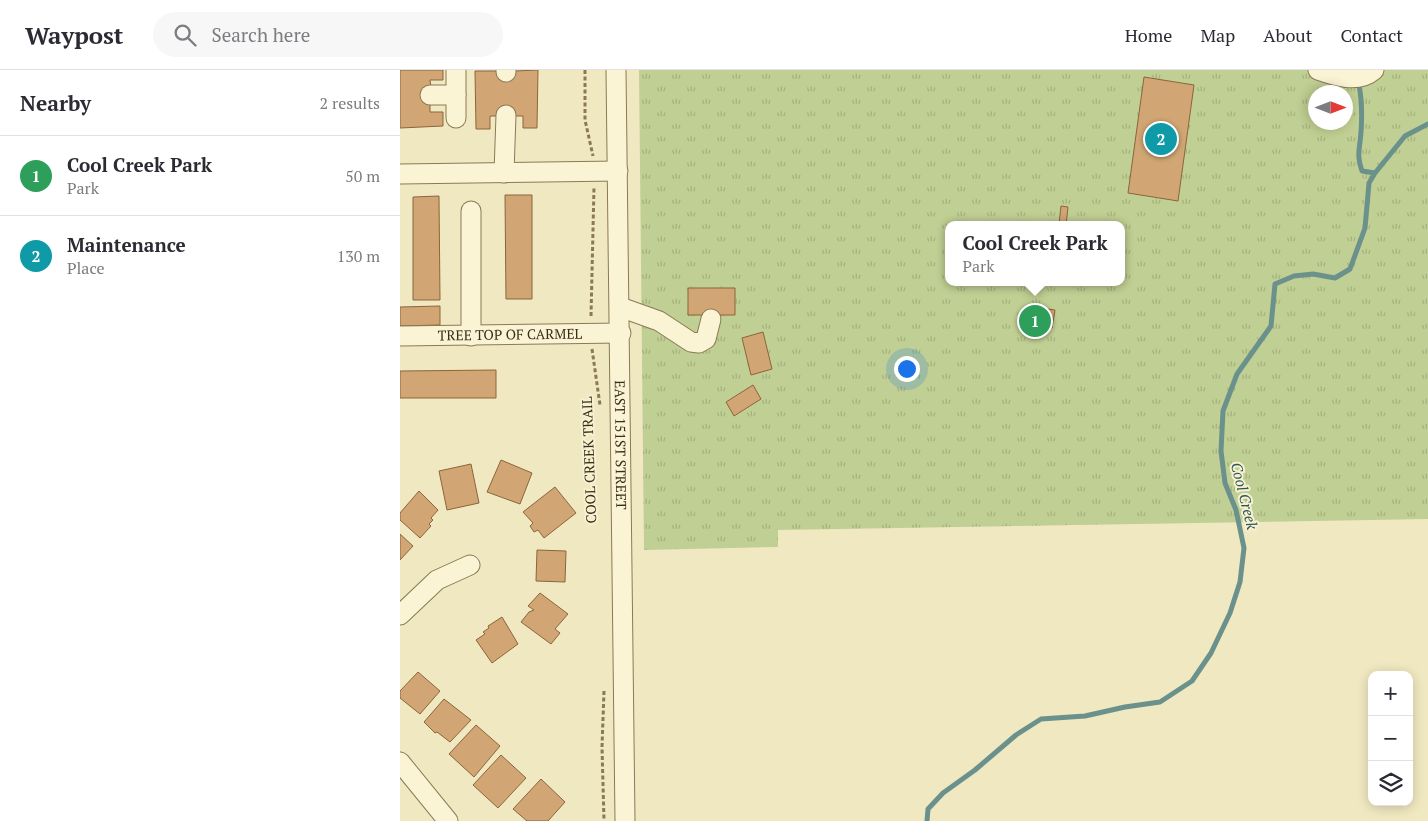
<!DOCTYPE html>
<meta charset="utf-8">
<style>
body{margin:0;font-family:"PT Serif",serif;background:#f7f7f7;color:#2b2b33}
.controls{position:absolute;right:15px;bottom:15px;display:grid;overflow:hidden;border-radius:10px;box-shadow:0 2px 12px #0003}
.controls button{width:45px;height:45px;display:grid;place-items:center;padding:0;border:0;border-bottom:1px solid #e1e1e2;background:#fff;color:#2b2b33;font:25px sans-serif}
.compass{position:absolute;left:908px;top:15px;width:45px;height:45px;border-radius:50%;background:#fff;box-shadow:0 2px 12px #0003;rotate:90deg}
.you{position:absolute;left:506px;top:298px;width:18px;height:18px;margin:-12px;border:4px solid #fff;border-radius:50%;background:#1a73e8;box-shadow:0 0 0 8px #1a73e833}
.badge{display:grid;place-items:center;width:32px;height:32px;border-radius:50%;background:#7c3aed;color:#fff;font-size:16px;font-weight:700}
.pin{position:absolute;translate:-50% -50%;border:2px solid #fff;box-shadow:0 1px 5px #0006}
.popup{position:absolute;left:545px;top:151px;width:180px;height:65px;box-sizing:border-box;display:grid;place-content:center;border-radius:10px;background:#fff;filter:drop-shadow(0 1px 4px #0005);font-size:16px;white-space:nowrap;color:#7c7c81}
.popup b{font-size:19px;color:#2b2b33}
.popup::after{content:'';position:absolute;left:50%;top:100%;margin-left:-10px;border:10px solid transparent;border-top-color:#fff}
.list{margin:0;padding:0;list-style:none}
h2{display:flex;justify-content:space-between;align-items:center;height:65px;margin:0;padding:0 20px;font-size:21px}
h2 small{font-size:16px;font-weight:400;color:#7c7c81}
.list li{display:grid;grid-template-columns:32px 1fr auto;gap:15px;align-items:center;box-sizing:border-box;height:80px;padding:0 20px;border-top:1px solid #e1e1e2}
.list b{display:block;font-size:19px;white-space:nowrap}
.list p{margin:0;font-size:16px;white-space:nowrap;color:#7c7c81}
.list em{font-size:16px;font-style:normal;color:#7c7c81}
.icon{flex:none;width:28px;height:28px;fill:none;stroke:currentColor;stroke-width:2;stroke-linecap:round;stroke-linejoin:round}
.map{position:relative;flex:none;width:1028px;height:751px;overflow:hidden}
header{display:flex;align-items:center;gap:30px;box-sizing:border-box;height:70px;padding:0 25px;background:#fff;border-bottom:1px solid #e1e1e2}
header strong{font-size:24px}
nav{display:flex;gap:28px;margin-inline-start:auto;font-size:18px}
.search{width:350px;height:45px;background:#f7f7f7;display:flex;align-items:center;gap:12px;box-sizing:border-box;padding:0 18px;border-radius:28px;color:#7c7c81;font-size:19px}
main{display:flex}
aside{flex:1;background:#fff}
.map>svg:first-child{display:block}
.park{fill:url(#park-tufts);fill-rule:evenodd}
.lines{fill:none;stroke-linecap:round;stroke-linejoin:round}
.stream{stroke:#6a918c;stroke-width:5}
.building{fill:#d1a674;stroke:#8b653b}
.minor-casing{stroke:#8a7957;stroke-width:21}
.path{stroke:#8a7957;stroke-width:3;stroke-dasharray:4 2.5;stroke-linecap:butt}
.minor{stroke:#fbf4d4;stroke-width:19}
.labels{text-anchor:middle;stroke-width:4;stroke-linejoin:round;paint-order:stroke}
.street-label{font-size:14px;fill:#392e1c;stroke:#f7f1d0}
.water-label{font-size:15px;font-style:italic;fill:#2b575a;stroke:#f7f1d0}
</style>
<header>
<strong>Waypost</strong>
<div class="search"><svg class="icon" aria-label="search" viewBox="0 0 24 24"><circle cx="10" cy="10" r="6"/><path d="M15 15l6 6"/></svg>Search here</div>
<nav><a>Home</a><a>Map</a><a>About</a><a>Contact</a></nav>
</header>
<main>
<aside>
<h2>Nearby<small>2 results</small></h2>
<ul class="list">
<li><span class="badge" style="background:#2e9e5b">1</span><div><b>Cool Creek Park</b><p>Park</p></div><em>50 m</em></li>
<li><span class="badge" style="background:#0f9aa8">2</span><div><b>Maintenance</b><p>Place</p></div><em>130 m</em></li>
</ul>
</aside>
<div class="map">
<svg width="1028" height="751" viewBox="0 0 1028 751">
<defs>
<pattern id="park-tufts" width="24" height="20" patternUnits="userSpaceOnUse" patternTransform="scale(1.25)"><rect width="24" height="20" fill="#c0cf93"/><path d="M3 7l-1-3M5 7V3M7 7l1-3M15 17l-1-3M17 17v-4M19 17l1-3" fill="none" stroke="#a6b27e"/></pattern>
</defs>
<rect width="100%" height="100%" fill="#f0e8c0"/>
<path class="park" d="M 239,0 L 1028,0 L 1028,449 L 378,460 L 378,477 L 244,480 ZM 916,22 L 946,22 L 946,52 L 916,52 ZM 549,155 L 721,155 L 721,212 L 549,212 Z"/>
<g class="lines">
<path class="stream" d="M 959,15 C 962,30 962,47 961,62 C 960,79 956,84 962,101 L 975,103
M 527,751 L 528,739 L 543,723 L 575,700 L 616,665 L 641,649 L 685,646 L 725,637 L 760,632 L 792,611 L 811,583 L 830,543 L 840,512 L 844,478 L 836,440 L 825,413 L 821,381 L 823,341 L 837,304 L 871,256 L 875,214 L 894,206 L 913,204 L 935,208 L 950,199 L 965,158 L 969,113 L 975,103 L 1005,66 L 1028,54"/>
</g>
<path class="building" d="M 0,0 L 43,0 L 43,10 L 30,10 L 31,17 L 26,17 L 26,34 L 30,34 L 30,42 L 43,42 L 43,56 L 0,58 Z
M 138,0 L 137,58 L 123,58 L 123,46 L 115,46 L 115,41 L 98,42 L 98,46 L 90,46 L 90,59 L 76,59 L 75,1 L 97,1 L 97,5 L 115,5 L 115,1 Z
M 744,7 L 794,15 L 778,131 L 728,123 Z
M 105,125 L 132,125 L 132,229 L 106,229 Z
M 39,126 L 40,230 L 13,230 L 13,127 Z
M 661,136 L 668,137 L 666,155 L 659,154 Z
M 288,218 L 335,218 L 335,245 L 288,245 Z
M 40,236 L 40,255 L 0,256 L 0,237 Z
M 647,239 L 655,240 L 652,258 L 645,257 Z
M 363,262 L 372,299 L 351,305 L 342,268 Z
M 96,300 L 96,328 L 0,328 L 0,301 Z
M 353,315 L 361,329 L 334,346 L 326,332 Z
M 101,390 L 132,403 L 120,434 L 87,422 Z
M 71,394 L 79,433 L 47,440 L 39,401 Z
M 155,417 L 176,443 L 144,468 L 138,460 L 134,462 L 130,456 L 133,453 L 123,442 Z
M 19,421 L 38,440 L 31,448 L 33,450 L 29,454 L 31,456 L 20,468 L 0,450 L 0,443 Z
M 0,464 L 13,476 L 0,490 Z
M 137,480 L 166,481 L 165,512 L 136,511 Z
M 140,523 L 168,544 L 155,559 L 160,563 L 151,574 L 121,552 L 129,542 L 134,540 L 128,536 Z
M 102,547 L 118,574 L 92,593 L 76,570 L 85,564 L 83,562 L 89,558 L 88,556 Z
M 18,602 L 40,621 L 20,644 L 0,628 L 0,621 Z
M 44,629 L 71,650 L 50,672 L 37,662 L 35,663 L 24,652 Z
M 76,655 L 100,676 L 74,707 L 49,684 Z
M 101,685 L 126,708 L 98,738 L 73,715 Z
M 141,709 L 165,732 L 148,751 L 127,751 L 113,739 Z"/>
<g class="lines">
<defs>
<g id="minor">
<path d="M 56,0 L 56,48"/>
<path d="M 106,0 L 106,2"/>
<path id="s1" d="M 216,0 L 225,751"/>
<path d="M 918,0 C 935,6 958,14 974,0"/>
<path d="M 30,25 L 56,25"/>
<path d="M 104,103 L 106,45"/>
<path d="M 0,104 L 218,101"/>
<path d="M 71,141 L 71,266"/>
<path d="M 220,237 L 259,251 L 291,272 L 299,273 L 306,269 L 311,249"/>
<path id="s2" d="M 0,266 L 221,263"/>
<path d="M 0,545 L 37,510 L 70,495"/>
<path d="M 0,692 L 48,751"/>
</g>
</defs>
<use href="#minor" class="minor-casing"/>
<path class="path" d="M 185,0 L 185,50 L 193,86
M 191,246 L 194,117
M 192,279 L 200,335
M 204,621 L 202,677 L 204,751"/>
<use href="#minor" class="minor"/>
</g>
<g class="labels">
<g class="street-label">
<text dy="5" stroke="none"><textPath href="#s2" startOffset="110">TREE TOP OF CARMEL</textPath></text>
<text dy="5" stroke="none"><textPath href="#s1" startOffset="375">EAST 151ST STREET</textPath></text>
<text transform="translate(189 390) rotate(-92)" y="5">COOL CREEK TRAIL</text>
</g>
<g class="water-label">
<text transform="translate(844 426) rotate(76)" y="5">Cool Creek</text>
</g>
</g>
</svg>
<div class="controls">
<button>+</button>
<button>−</button>
<button><svg class="icon" aria-label="layers" viewBox="0 0 24 24"><path d="M12 4l9 5-9 5-9-5zM3 14l9 5 9-5"/></svg></button>
</div>
<svg class="compass" viewBox="-18 -18 36 36"><path d="M0-13l5 13h-10z" fill="#e53935"/><path d="M0 13l5-13h-10z" fill="#7c7c81"/></svg>
<div class="you"></div>
<div class="pin badge" style="left:635px;top:251px;background:#2e9e5b">1</div>
<div class="popup"><b>Cool Creek Park</b>Park</div>
<div class="pin badge" style="left:761px;top:69px;background:#0f9aa8">2</div>
</div>
</main>
